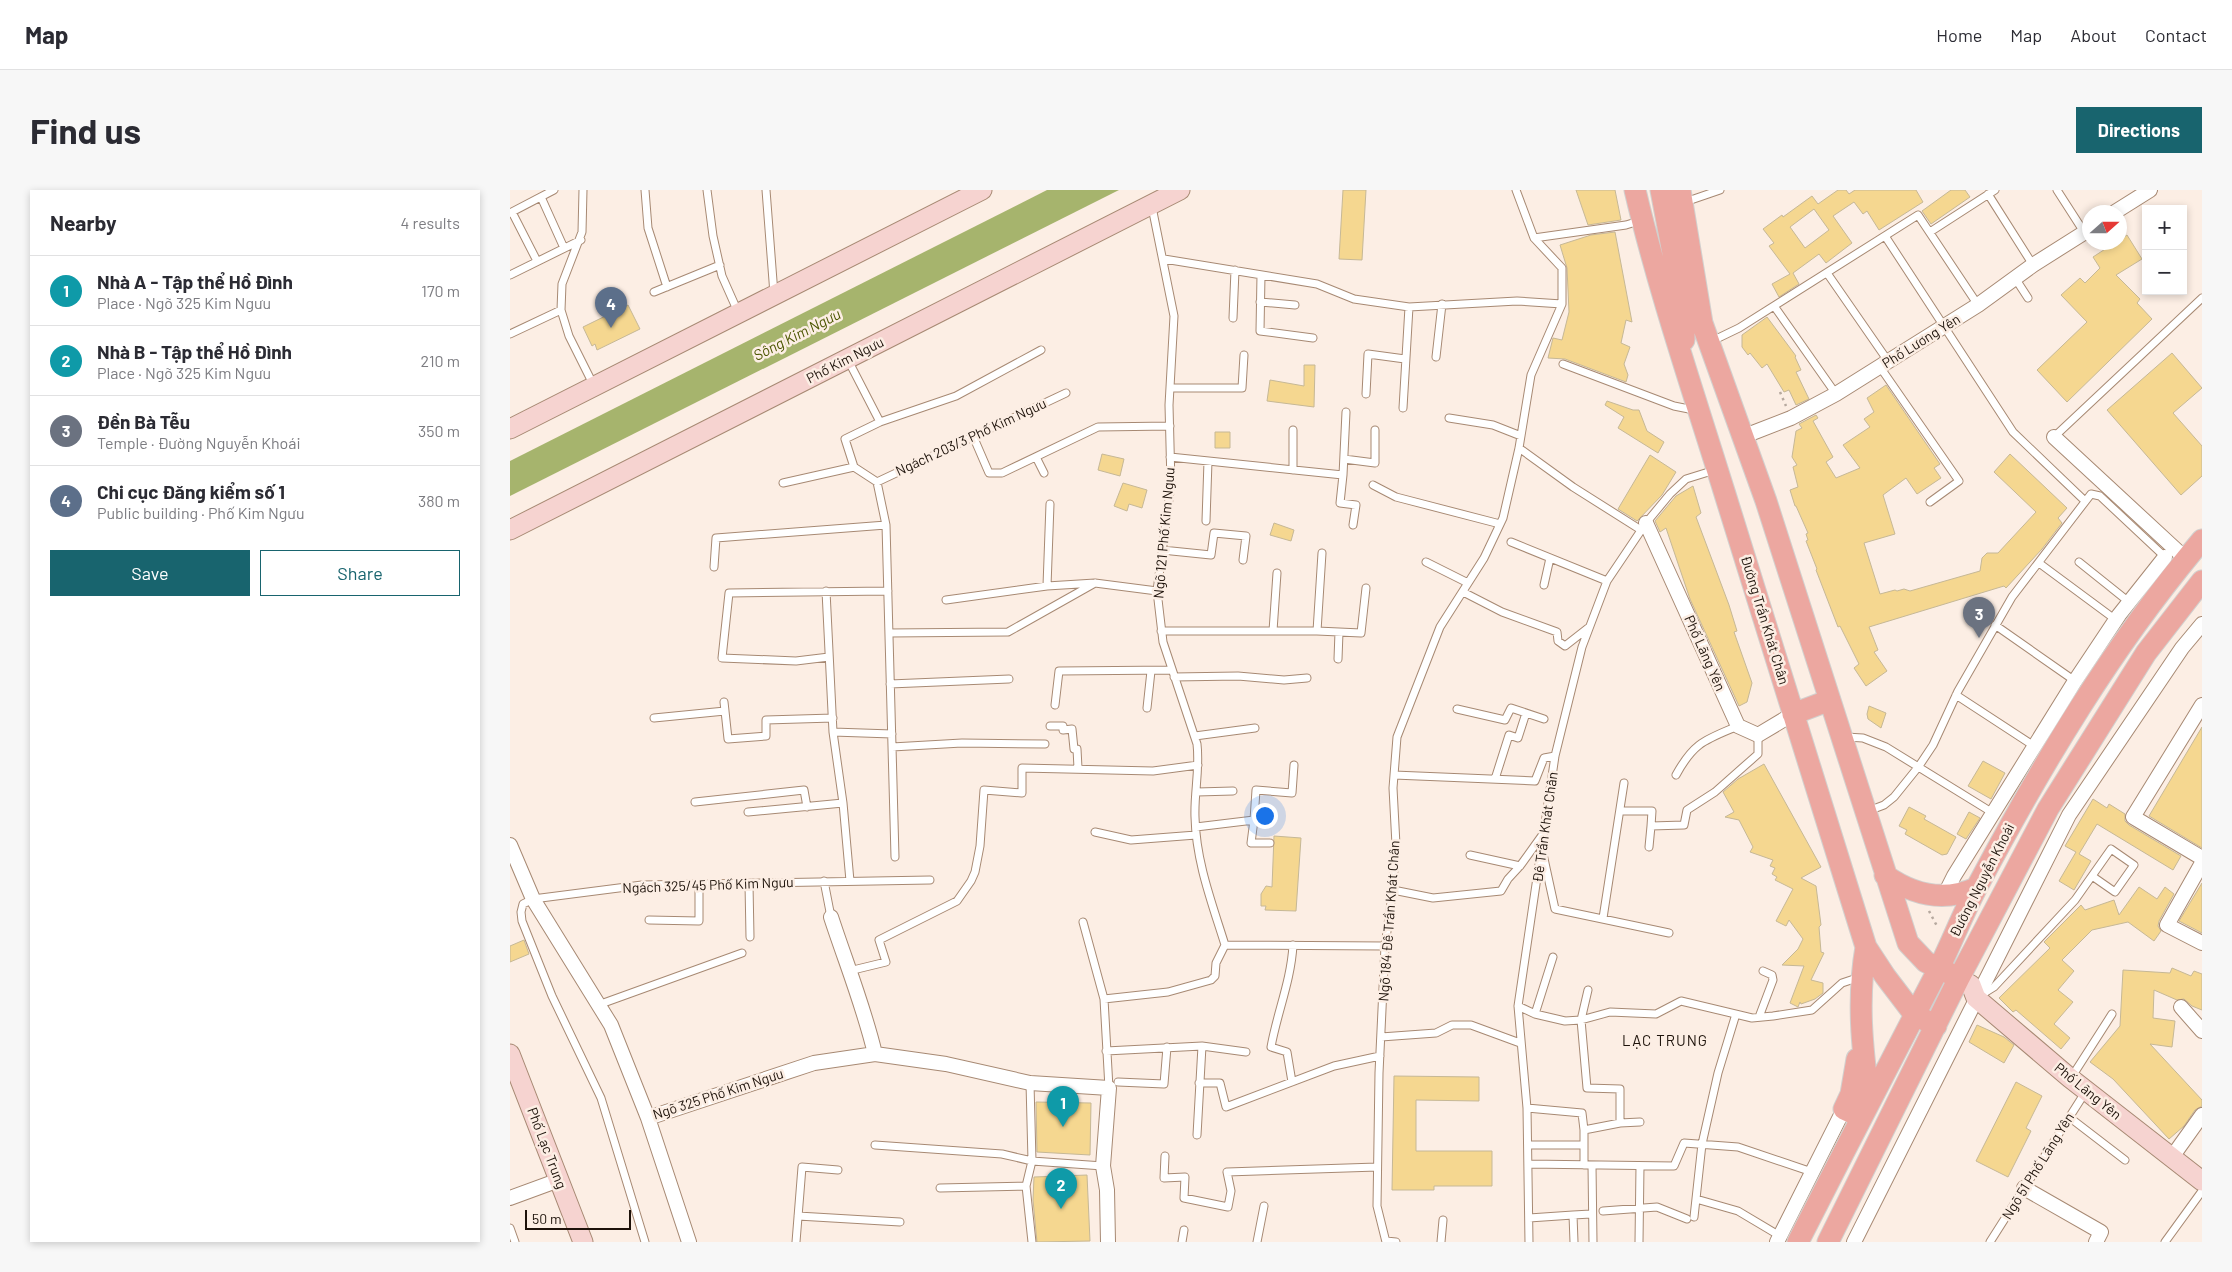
<!DOCTYPE html>
<meta charset="utf-8">
<style>
body{margin:0;font-family:Barlow,sans-serif;background:#f7f7f7;color:#2b2b33}
.controls{position:absolute;right:15px;top:15px;display:grid;overflow:hidden;border-radius:0px;box-shadow:0 2px 8px #0003}
.controls button{width:45px;height:45px;display:grid;place-items:center;padding:0;border:0;border-bottom:1px solid #e1e1e2;background:#fff;color:#2b2b33;font:25px sans-serif}
.compass{position:absolute;left:1572px;top:15px;width:45px;height:45px;border-radius:50%;background:#fff;box-shadow:0 2px 8px #0003;rotate:69deg}
.scale{position:absolute;left:15px;bottom:12px;width:106px;box-sizing:border-box;padding-left:5px;border:2px solid #1d120a;border-top:0;font-size:14px;line-height:18px;white-space:nowrap;color:#1d120a;-webkit-text-stroke:4px #fceee4;paint-order:stroke}
.you{position:absolute;left:754px;top:625px;width:18px;height:18px;margin:-12px;border:4px solid #fff;border-radius:50%;background:#1a73e8;box-shadow:0 0 0 8px #1a73e833}
.badge{display:grid;place-items:center;width:32px;height:32px;border-radius:50%;background:#18646e;color:#fff;font-size:16px;font-weight:700}
.pin{position:absolute;translate:-50% -41px;filter:drop-shadow(0 1px 2px #0008)}
.pin::after{content:'';position:absolute;top:26px;width:18px;height:15px;background:inherit;clip-path:polygon(0 0,100% 0,50% 100%)}
.list{margin:0;padding:0;list-style:none}
h2{display:flex;justify-content:space-between;align-items:center;height:65px;margin:0;padding:0 20px;font-size:21px}
h2 small{font-size:16px;font-weight:400;color:#7c7c81}
.list li{display:grid;grid-template-columns:32px 1fr auto;gap:15px;align-items:center;box-sizing:border-box;height:70px;padding:0 20px;border-top:1px solid #e1e1e2}
.list b{display:block;font-size:19px;white-space:nowrap}
.list p{margin:0;font-size:16px;white-space:nowrap;color:#7c7c81}
.list em{font-size:16px;font-style:normal;color:#7c7c81}
.actions{display:flex;gap:10px;padding:15px 20px}
.actions a{flex:1;padding:11px 0;border:1px solid #18646e;border-radius:0px;text-align:center;font-size:18px;color:#18646e}
.actions .main{background:#18646e;color:#fff}
.map{position:relative;flex:none;width:1692px;height:1052px;overflow:hidden;border-radius:0px}
header{display:flex;align-items:center;gap:30px;box-sizing:border-box;height:70px;padding:0 25px;background:#fff;border-bottom:1px solid #e1e1e2}
header strong{font-size:24px}
nav{display:flex;gap:28px;margin-inline-start:auto;font-size:18px}
.intro{display:flex;align-items:center;justify-content:space-between;box-sizing:border-box;height:120px;padding:0 30px}
h1{margin:0;font-size:35px}
.button{padding:12px 22px;border-radius:0px;background:#18646e;color:#fff;font-size:18px;font-weight:700}
main{display:flex;gap:30px;padding:0 30px}
aside{flex:1;background:#fff;border-radius:0px;box-shadow:0 2px 8px #0003}
.map>svg:first-child{display:block}
.water{fill:#a6b46d}
.building{fill:#f5d790;stroke:#c6b896;fill-rule:evenodd}
.lines{fill:none;stroke-linecap:round;stroke-linejoin:round}
.lane-casing{stroke:#a78973;stroke-width:9}
.street-casing{stroke:#a78973;stroke-width:16}
.secondary-casing{stroke:#a78973;stroke-width:21}
.primary-casing{stroke:#d2d0ce;stroke-width:23}
.path{stroke:#b6a99f;stroke-width:2.5;stroke-dasharray:2.5 4;stroke-linecap:butt}
.lane{stroke:#fff;stroke-width:7}
.street{stroke:#fff;stroke-width:14}
.secondary{stroke:#f6d3d0;stroke-width:19}
.primary{stroke:#eca7a0;stroke-width:21}
.labels{text-anchor:middle;stroke-width:5;stroke-linejoin:round;paint-order:stroke}
.street-label{font-size:14px;fill:#1d120a;stroke:#fceee4}
.water-label{font-size:15px;font-style:italic;fill:#4b5600;stroke:#fceee4}
.neighbourhood-label{font-size:15px;letter-spacing:1px;fill:#1d120a;stroke:#fceee4}
</style>
<header>
<strong>Map</strong>
<nav><a>Home</a><a>Map</a><a>About</a><a>Contact</a></nav>
</header>
<div class="intro"><h1>Find us</h1><a class="button">Directions</a></div>
<main>
<aside>
<h2>Nearby<small>4 results</small></h2>
<ul class="list">
<li><span class="badge" style="background:#0f9aa8">1</span><div><b>Nhà A - Tập thể Hồ Đình</b><p>Place · Ngõ 325 Kim Ngưu</p></div><em>170 m</em></li>
<li><span class="badge" style="background:#0f9aa8">2</span><div><b>Nhà B - Tập thể Hồ Đình</b><p>Place · Ngõ 325 Kim Ngưu</p></div><em>210 m</em></li>
<li><span class="badge" style="background:#6b7280">3</span><div><b>Đền Bà Tễu</b><p>Temple · Đường Nguyễn Khoái</p></div><em>350 m</em></li>
<li><span class="badge" style="background:#5c6f8a">4</span><div><b>Chi cục Đăng kiểm số 1</b><p>Public building · Phố Kim Ngưu</p></div><em>380 m</em></li>
</ul>
<div class="actions"><a class="main">Save</a><a>Share</a></div>
</aside>
<div class="map">
<svg width="1692" height="1052" viewBox="0 0 1692 1052">
<rect width="100%" height="100%" fill="#fceee4"/>
<path class="water" d="M 537,0 L 609,0 L 0,306 L 0,271 Z"/>
<path class="building" d="M 833,0 L 856,0 L 852,70 L 829,69 Z
M 1066,0 L 1105,0 L 1111,30 L 1078,35 Z
M 1328,0 L 1336,0 L 1339,4 L 1345,0 L 1406,0 L 1413,12 L 1369,40 L 1357,21 L 1353,24 L 1344,12 L 1323,26 L 1342,53 L 1316,73 L 1309,64 L 1283,83 L 1289,94 L 1269,107 L 1262,94 L 1280,84 L 1259,56 L 1264,53 L 1253,39 L 1272,25 L 1273,27 L 1302,6 L 1308,14 ZM 1304,19 L 1319,40 L 1295,58 L 1280,37 Z
M 1441,0 L 1455,0 L 1460,7 L 1421,34 L 1412,21 Z
M 1105,42 L 1122,132 L 1116,130 L 1111,153 L 1120,157 L 1114,174 L 1118,185 L 1116,192 L 1055,169 L 1038,168 L 1043,148 L 1052,150 L 1059,122 L 1057,78 L 1050,55 L 1081,45 Z
M 1617,45 L 1632,69 L 1606,85 L 1630,109 L 1627,113 L 1642,129 L 1557,212 L 1527,180 L 1577,132 L 1551,105 L 1570,88 L 1575,93 L 1590,78 L 1583,67 L 1606,52 L 1610,52 L 1610,50 Z
M 118,115 L 130,139 L 87,160 L 85,154 L 82,156 L 73,137 Z
M 1257,127 L 1286,166 L 1285,167 L 1291,180 L 1286,182 L 1299,209 L 1286,215 L 1279,200 L 1274,202 L 1257,174 L 1252,178 L 1240,163 L 1238,165 L 1232,157 L 1232,145 Z
M 1662,163 L 1692,198 L 1663,223 L 1692,256 L 1692,286 L 1671,305 L 1597,220 Z
M 794,175 L 805,175 L 804,217 L 757,211 L 760,190 L 794,196 Z
M 1376,195 L 1430,274 L 1424,278 L 1431,288 L 1407,304 L 1396,288 L 1373,305 L 1385,344 L 1354,353 L 1370,404 L 1385,400 L 1387,401 L 1394,399 L 1400,401 L 1470,381 L 1472,368 L 1477,363 L 1488,363 L 1526,322 L 1484,282 L 1500,264 L 1557,318 L 1548,328 L 1552,333 L 1532,359 L 1496,398 L 1494,396 L 1359,437 L 1368,460 L 1364,462 L 1377,481 L 1356,496 L 1344,478 L 1349,474 L 1330,436 L 1328,437 L 1306,380 L 1307,379 L 1296,351 L 1298,350 L 1296,344 L 1298,343 L 1286,316 L 1285,316 L 1280,300 L 1288,297 L 1283,277 L 1287,275 L 1282,267 L 1286,241 L 1292,238 L 1289,234 L 1306,225 L 1308,228 L 1303,231 L 1323,267 L 1316,272 L 1326,288 L 1350,278 L 1333,255 L 1360,237 L 1354,229 L 1364,222 L 1357,208 Z
M 1097,211 L 1123,220 L 1129,220 L 1137,241 L 1154,252 L 1148,263 L 1108,238 L 1114,227 L 1095,215 Z
M 705,242 L 720,242 L 720,258 L 705,258 Z
M 592,264 L 614,269 L 610,286 L 588,280 Z
M 1140,265 L 1166,282 L 1152,305 L 1127,331 L 1108,319 Z
M 613,293 L 637,300 L 632,318 L 619,314 L 617,321 L 604,316 Z
M 1183,296 L 1191,323 L 1186,327 L 1219,415 L 1227,441 L 1224,442 L 1242,493 L 1237,512 L 1229,516 L 1180,409 L 1156,338 L 1150,342 L 1145,331 L 1166,306 Z
M 764,333 L 784,340 L 781,351 L 760,345 Z
M 1359,516 L 1376,523 L 1371,538 L 1358,529 L 1357,524 Z
M 1692,537 L 1692,658 L 1639,626 Z
M 1473,571 L 1495,583 L 1481,609 L 1458,596 Z
M 1254,574 L 1311,677 L 1291,688 L 1306,696 L 1311,735 L 1309,737 L 1311,762 L 1314,763 L 1301,790 L 1313,793 L 1313,803 L 1305,809 L 1291,814 L 1290,812 L 1288,817 L 1280,813 L 1294,776 L 1272,775 L 1288,759 L 1293,749 L 1279,730 L 1276,736 L 1266,731 L 1283,699 L 1265,690 L 1267,687 L 1262,684 L 1265,678 L 1260,676 L 1263,670 L 1240,662 L 1243,657 L 1229,630 L 1215,627 L 1224,622 L 1213,602 L 1228,589 Z
M 1583,609 L 1597,618 L 1599,614 L 1615,624 L 1615,631 L 1619,635 L 1671,666 L 1663,680 L 1587,634 L 1569,664 L 1581,671 L 1564,700 L 1549,691 L 1566,662 L 1555,656 Z
M 1399,617 L 1416,626 L 1414,629 L 1446,647 L 1437,664 L 1432,665 L 1395,644 L 1397,640 L 1389,636 Z
M 1459,622 L 1470,628 L 1456,649 L 1447,644 Z
M 764,646 L 791,648 L 786,721 L 755,720 L 756,716 L 751,716 L 751,704 L 756,696 L 762,697 Z
M 1692,693 L 1692,743 L 1669,731 Z
M 1629,697 L 1647,709 L 1655,697 L 1664,704 L 1649,731 L 1648,736 L 1651,741 L 1644,751 L 1618,732 L 1582,740 L 1552,770 L 1564,781 L 1548,800 L 1563,812 L 1544,834 L 1560,848 L 1551,859 L 1506,820 L 1503,822 L 1489,808 L 1540,758 L 1534,752 L 1571,715 L 1575,720 L 1604,710 L 1609,725 Z
M 14,750 L 19,764 L 0,772 L 0,756 Z
M 1662,778 L 1681,786 L 1684,781 L 1692,784 L 1692,820 L 1682,816 L 1674,809 L 1667,810 L 1644,800 L 1643,828 L 1665,831 L 1662,857 L 1640,854 L 1692,910 L 1692,916 L 1685,920 L 1674,936 L 1659,949 L 1603,889 L 1580,872 L 1610,836 L 1613,780 L 1660,783 Z
M 1467,835 L 1494,847 L 1504,855 L 1494,873 L 1459,852 Z
M 884,886 L 969,887 L 969,911 L 906,910 L 906,961 L 982,961 L 982,996 L 924,996 L 924,1000 L 882,1000 Z
M 1506,892 L 1532,906 L 1516,938 L 1521,941 L 1498,987 L 1466,971 Z
M 526,912 L 581,913 L 580,965 L 527,962 Z
M 577,985 L 580,1051 L 527,1052 L 523,1010 L 524,987 Z"/>
<g class="lines">
<defs>
<path id="lane" d="M 73,0 L 72,42 L 52,94 L 51,120 L 59,146 L 84,196
M 135,0 L 138,38 L 157,97
M 197,0 L 203,46 L 212,86 L 228,122
M 256,0 L 264,104
M 1547,0 L 1574,42
M 1478,4 L 1523,75
M 31,7 L 54,58
M 1175,12 L 1210,0
M 2,22 L 27,71
M 0,23 L 44,0
M 1420,42 L 1485,0
M 1375,46 L 1503,242 L 1575,311
M 1024,48 L 1116,35 L 1129,31
M 654,69 L 807,94 L 844,109 L 899,117 L 1007,111 L 1052,114
M 1317,83 L 1378,171
M 0,85 L 71,50
M 751,85 L 750,141 L 803,148
M 1505,88 L 1518,108
M 144,102 L 210,75
M 750,112 L 785,115
M 1264,116 L 1326,204
M 723,128 L 725,80
M 0,144 L 51,120
M 1202,151 L 1229,138 L 1408,25 L 1468,115
M 926,167 L 932,114
M 338,170 L 370,232
M 1053,174 L 1164,216 L 1184,220
M 1370,177 L 1449,291 L 1420,312
M 660,198 L 732,198 L 734,165
M 856,204 L 858,164 L 895,169
M 893,218 L 899,117
M 939,228 L 983,235 L 1011,246
M 463,246 L 479,283 L 492,283 L 588,237 L 660,236
M 1544,247 L 1692,108
M 1009,258 L 1063,297 L 1131,340
M 526,267 L 534,283
M 660,267 L 833,285 L 836,222
M 834,269 L 865,273 L 865,240
M 783,280 L 783,240
M 833,285 L 830,313 L 846,315 L 843,335
M 367,292 L 556,203
M 273,293 L 344,277
M 863,295 L 886,307 L 990,334
M 696,331 L 698,271
M 1001,352 L 1097,391
M 652,360 L 701,365 L 704,343 L 736,346 L 733,370
M 916,372 L 958,393
M 1569,372 L 1619,412
M 1529,373 L 1606,430
M 204,377 L 206,348 L 376,335
M 1034,395 L 1040,368
M 537,396 L 540,314
M 316,401 L 323,542 L 333,613 L 340,691
M 953,402 L 992,422 L 1047,442 L 1048,451 L 1055,456 L 1078,438
M 436,410 L 537,396 L 585,393 L 647,401
M 1485,435 L 1565,491
M 651,441 L 807,441 L 851,443 L 856,398
M 763,441 L 767,383
M 807,441 L 812,363
M 379,443 L 498,442 L 585,393
M 319,467 L 286,471 L 212,468 L 219,403 L 378,401
M 828,469 L 829,442
M 664,487 L 728,486 L 774,490 L 797,488
M 380,494 L 499,489
M 1446,505 L 1524,556
M 545,515 L 549,481 L 662,480
M 637,518 L 641,481
M 947,519 L 995,530 L 1001,518 L 1034,529
M 215,521 L 218,549 L 256,546 L 256,530 L 323,528
M 144,528 L 215,521 L 214,512
M 540,536 L 553,536 L 553,540 L 562,539 L 564,559 L 567,559 L 568,578
M 323,542 L 382,544
M 685,546 L 745,538
M 1336,547 L 1353,548 L 1376,557 L 1483,623
M 382,557 L 452,553 L 535,554
M 884,585 L 1025,591 L 1034,568 L 1045,566
M 1166,585 C 1184,552 1195,550 1228,536
M 985,589 L 999,545 L 1008,548 L 1016,523
M 687,602 L 723,601
M 185,612 L 294,600 L 297,617
M 1110,621 L 1142,621 L 1141,636
M 1358,621 L 1374,615 L 1384,607 L 1409,576 L 1423,555 L 1448,501 L 1502,407 L 1581,304 L 1590,306 L 1655,367
M 238,622 L 333,613
M 744,630 L 746,600 L 782,603 L 784,575
M 686,637 L 744,630 L 741,653 L 760,653
M 585,642 L 621,650 L 686,645
M 1139,657 L 1141,636 L 1174,635 L 1177,620 L 1205,602 L 1248,564 L 1248,545
M 1033,664 L 1045,719 L 1159,743
M 960,665 L 1010,676
M 385,667 L 376,335 L 367,292 L 344,277 L 335,249 L 370,232 L 446,206 L 531,160
M 314,691 L 321,727
M 239,694 L 240,747
M 883,700 L 923,708 L 991,701 L 998,689 L 1010,676 L 1033,644
M 1093,728 L 1114,593
M 139,730 L 189,731 L 189,694
M 573,732 L 594,809 L 599,898
M 715,755 L 875,756
M 339,781 L 376,772 L 369,750 L 447,711 L 461,691 L 465,682 L 470,656 L 474,600 L 512,603 L 512,578 L 643,581 L 688,575
M 1471,805 L 1484,797 L 1565,710 L 1601,659 L 1624,675 L 1605,702 L 1582,686
M 594,809 L 658,802 L 701,790 L 705,786 L 706,773 L 715,755 C 702,713 686,672 685,627 C 684,603 690,579 687,554 L 653,452 L 647,401 L 661,294 L 659,215 L 664,126 L 642,17
M 88,815 L 232,763
M 1008,816 L 1025,824 L 1055,831 L 1071,830 L 1100,822 L 1146,824 L 1171,811 L 1242,828 L 1263,826 L 1302,820 L 1332,793 L 1350,787
M 1025,824 L 1043,767
M 1249,827 L 1263,790 L 1262,785 L 1253,781
M 871,847 L 926,843 L 942,835 L 961,835 L 1010,853
M 596,861 L 692,856 L 736,862
M 1561,888 L 1602,824
M 608,892 L 654,894 L 657,857
M 782,892 L 777,862 L 761,857 C 767,823 781,791 783,755
M 520,893 L 522,971 L 516,996 L 522,1052
M 689,893 L 710,893 L 716,917 L 824,876 L 870,866
M 1017,918 L 1072,923 L 1074,940
M 1559,927 L 1615,970
M 1110,933 L 1130,932
M 687,945 L 692,856
M 365,955 L 492,964 L 522,971 L 593,976
M 1018,955 L 1074,955
M 655,966 L 654,988 L 675,987 L 674,1008 L 718,1017 L 721,1001 L 717,982 L 867,977
M 1018,974 L 1164,976 L 1174,953 L 1228,957 L 1302,982
M 1074,975 L 1074,940 L 1110,933 L 1110,899 L 1077,898 L 1071,830 L 1078,800
M 1082,975 L 1083,1052
M 430,998 L 516,996
M 1186,1009 L 1228,1021 L 1270,1046
M 1093,1021 L 1147,1017 L 1177,1029
M 288,1026 L 390,1032
M 1184,1027 L 1192,954 L 1208,883 L 1226,824
M 1019,1028 L 1063,1025
M 0,1038 L 5,1052
M 876,1051 L 886,1052
M 135,1052 L 91,908 L 42,806 L 12,731 L 11,722 L 13,714 L 23,709 L 132,695 L 420,690
M 286,1052 L 292,977 L 328,980
M 672,1052 L 674,1040
M 747,1052 L 754,1016
M 876,1052 L 867,1016 L 869,883 L 875,756 L 882,705 L 886,655 L 883,598 L 887,547 L 930,437 L 974,368 L 993,328 L 1009,258 L 1021,185 L 1052,114 L 1052,78 L 1024,48 L 1006,0
M 931,1052 L 933,1030
M 1019,1052 L 1017,918 L 1008,816 L 1045,566 L 1072,457 L 1097,391 L 1136,333 L 1160,304 L 1176,289 L 1205,280
M 1064,1052 L 1063,1025 L 1081,1024
M 1129,1052 L 1130,976
M 1480,1052 L 1576,901
M 1655,1052 L 1692,1001"/>
<path id="street" d="M 1605,22 L 1640,0
M 1232,247 L 1281,228 L 1326,204 L 1468,115 L 1523,75 L 1580,39
M 1544,247 L 1676,369
M 1136,333 L 1228,536 L 1248,545 L 1283,524
M 1692,515 L 1623,627 L 1692,668
M 0,655 L 23,709 L 101,835 L 138,928 L 179,1052
M 1692,673 L 1657,735 L 1692,753
M 1434,706 L 1444,686 L 1565,491 L 1609,425 L 1655,367
M 321,727 C 336,773 354,817 365,864
M 1671,817 L 1692,841
M 138,928 L 304,873 L 365,864 L 436,874 L 520,893 L 599,898 L 593,976 L 597,1000 L 598,1052
M 1662,967 L 1692,925
M 1514,998 L 1591,1042 L 1586,1052
M 0,1008 L 49,990
M 1267,1052 L 1334,919
M 1344,1052 L 1559,625 L 1672,458 L 1692,434"/>
<path id="secondary" d="M 0,239 L 472,0
M 0,340 L 670,0
M 1449,788 L 1461,795 L 1466,808 L 1560,888 L 1692,991
M 0,864 L 73,1052"/>
<path id="primary" d="M 1125,0 C 1149,102 1183,201 1214,301 C 1262,453 1310,605 1356,757 L 1375,786 L 1404,824 L 1426,836
M 1151,0 L 1174,121 L 1174,150
M 1170,0 L 1192,133 L 1256,311 L 1398,753 L 1416,772 L 1449,788
M 1283,524 L 1320,510
M 1375,685 C 1403,705 1434,712 1466,698
M 1356,757 C 1347,809 1352,857 1359,910
M 1347,869 L 1341,904 L 1334,919 L 1351,927
M 1288,1052 C 1334,961 1381,871 1428,780 C 1442,752 1453,723 1468,695 C 1532,574 1603,455 1692,350
M 1318,1052 L 1449,788 L 1538,619 L 1636,463 L 1692,391"/>
</defs>
<use href="#lane" class="lane-casing"/>
<use href="#street" class="street-casing"/>
<use href="#secondary" class="secondary-casing"/>
<use href="#primary" class="primary-casing"/>
<path class="path" d="M 1270,202 L 1276,216
M 1419,721 L 1428,738"/>
<use href="#lane" class="lane"/>
<use href="#street" class="street"/>
<use href="#secondary" class="secondary"/>
<use href="#primary" class="primary"/>
</g>
<g class="labels">
<g class="street-label">
<text transform="translate(1411 151) rotate(-32)" y="5">Phố Lương Yên</text>
<text transform="translate(335 170) rotate(-27)" y="5">Phố Kim Ngưu</text>
<text transform="translate(461 247) rotate(-25)" y="5">Ngách 203/3 Phố Kim Ngưu</text>
<text transform="translate(654 343) rotate(-85)" y="5">Ngõ 121 Phố Kim Ngưu</text>
<text transform="translate(1255 430) rotate(73)" y="5">Đường Trần Khát Chân</text>
<text transform="translate(1195 463) rotate(66)" y="5">Phố Lãng Yên</text>
<text transform="translate(1035 637) rotate(-82)" y="5">Đê Trần Khát Chân</text>
<text transform="translate(1472 690) rotate(-63)" y="5">Đường Nguyễn Khoái</text>
<text transform="translate(198 695) rotate(-2)" y="5">Ngách 325/45 Phố Kim Ngưu</text>
<text transform="translate(879 731) rotate(-86)" y="5">Ngõ 184 Đê Trần Khát Chân</text>
<text transform="translate(1578 901) rotate(39)" y="5">Phố Lãng Yên</text>
<text transform="translate(208 904) rotate(-18)" y="5">Ngõ 325 Phố Kim Ngưu</text>
<text transform="translate(37 958) rotate(69)" y="5">Phố Lạc Trung</text>
<text transform="translate(1528 976) rotate(-58)" y="5">Ngõ 51 Phố Lãng Yên</text>
</g>
<g class="water-label">
<text transform="translate(287 145) rotate(-27)" y="5">Sông Kim Ngưu</text>
</g>
<g class="neighbourhood-label">
<text x="1155" y="856">LẠC TRUNG</text>
</g>
</g>
</svg>
<div class="controls">
<button>+</button>
<button>−</button>
</div>
<svg class="compass" viewBox="-18 -18 36 36"><path d="M0-13l5 13h-10z" fill="#e53935"/><path d="M0 13l5-13h-10z" fill="#7c7c81"/></svg>
<div class="scale">50 m</div>
<div class="you"></div>
<div class="pin badge" style="left:553px;top:937px;background:#0f9aa8">1</div>
<div class="pin badge" style="left:551px;top:1019px;background:#0f9aa8">2</div>
<div class="pin badge" style="left:1469px;top:448px;background:#6b7280">3</div>
<div class="pin badge" style="left:101px;top:138px;background:#5c6f8a">4</div>
</div>
</main>
